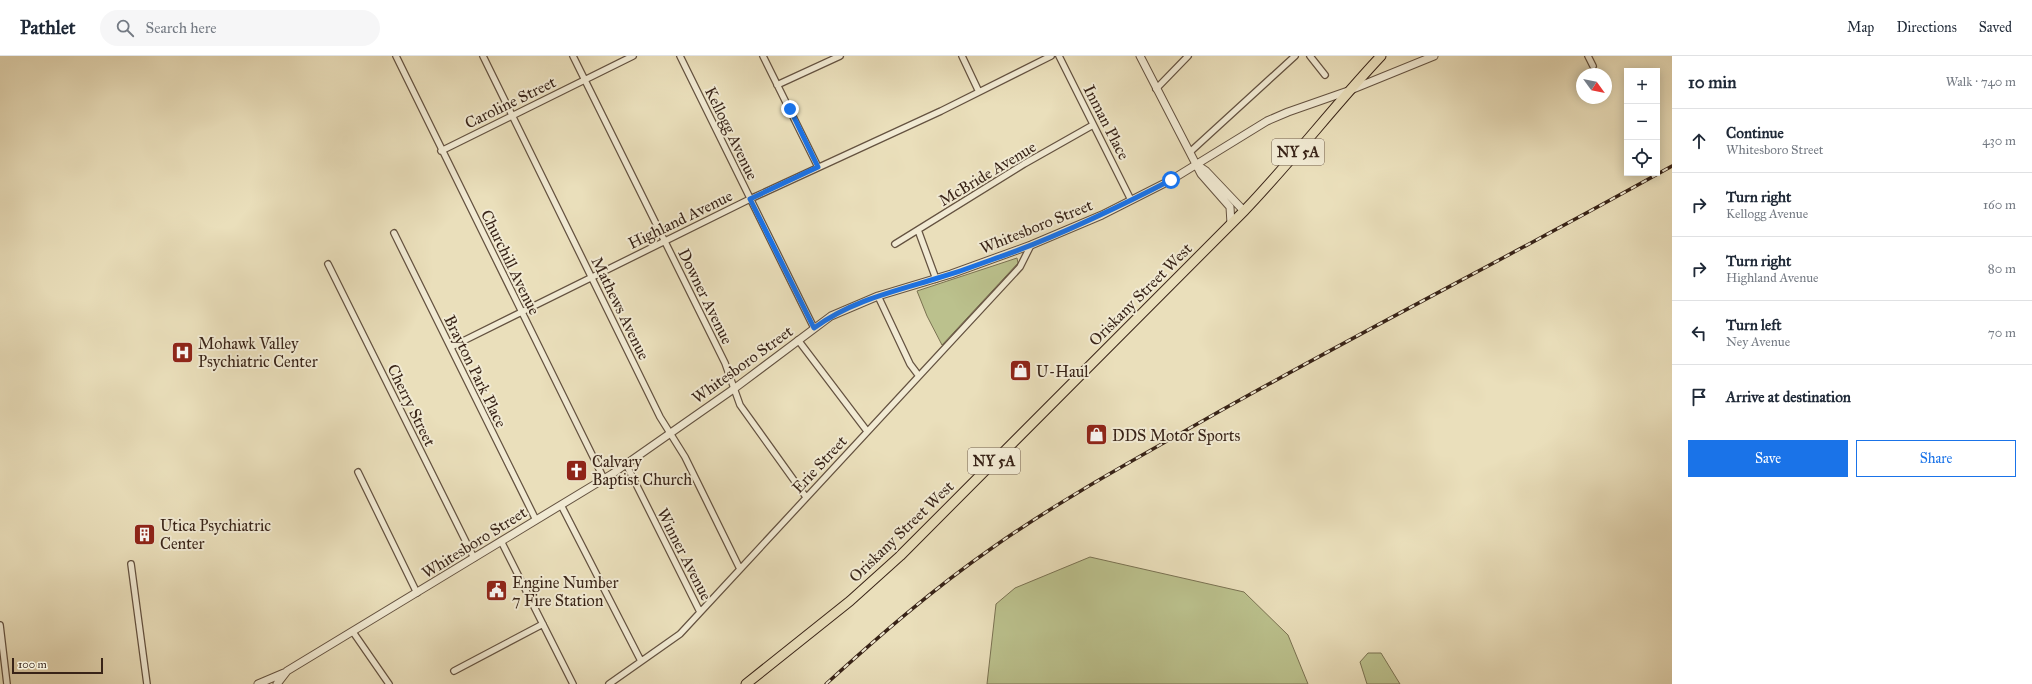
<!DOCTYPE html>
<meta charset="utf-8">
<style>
body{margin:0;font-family:"IM FELL Great Primer",serif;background:#f6f6f7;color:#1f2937}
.controls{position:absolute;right:12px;top:12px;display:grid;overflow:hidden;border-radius:0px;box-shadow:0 2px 10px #0003}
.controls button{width:36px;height:36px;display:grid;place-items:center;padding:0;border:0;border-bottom:1px solid #e0e1e3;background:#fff;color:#1f2937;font:20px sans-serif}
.compass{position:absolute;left:1576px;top:12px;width:36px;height:36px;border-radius:50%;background:#fff;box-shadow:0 2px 10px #0003;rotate:123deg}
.scale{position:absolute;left:12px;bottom:10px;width:91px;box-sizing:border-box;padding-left:4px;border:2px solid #382317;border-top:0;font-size:11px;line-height:14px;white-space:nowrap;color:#382317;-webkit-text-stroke:3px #f1ead3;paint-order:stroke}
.stop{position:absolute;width:12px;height:12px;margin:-9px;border:3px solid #1a73e8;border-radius:50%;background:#fff}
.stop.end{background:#1a73e8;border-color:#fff;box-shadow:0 1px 4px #0008}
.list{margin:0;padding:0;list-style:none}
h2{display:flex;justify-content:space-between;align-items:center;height:52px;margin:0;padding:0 16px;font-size:17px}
h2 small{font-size:13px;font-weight:400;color:#747a83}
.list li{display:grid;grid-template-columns:26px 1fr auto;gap:12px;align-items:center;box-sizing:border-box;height:64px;padding:0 16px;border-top:1px solid #e0e1e3}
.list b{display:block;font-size:15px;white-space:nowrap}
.list p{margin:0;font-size:13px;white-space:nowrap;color:#747a83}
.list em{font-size:13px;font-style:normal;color:#747a83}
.actions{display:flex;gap:8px;padding:12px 16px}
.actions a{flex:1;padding:9px 0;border:1px solid #1a73e8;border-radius:0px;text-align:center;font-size:14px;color:#1a73e8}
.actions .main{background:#1a73e8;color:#fff}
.icon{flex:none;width:22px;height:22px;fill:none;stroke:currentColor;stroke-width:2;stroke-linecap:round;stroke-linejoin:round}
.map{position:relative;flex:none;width:1672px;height:628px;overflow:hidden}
header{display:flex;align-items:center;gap:24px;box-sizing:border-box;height:56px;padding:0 20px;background:#fff;border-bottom:1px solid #e0e1e3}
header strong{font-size:19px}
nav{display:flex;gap:22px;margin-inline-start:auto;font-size:14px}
.search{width:280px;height:36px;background:#f6f6f7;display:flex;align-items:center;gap:10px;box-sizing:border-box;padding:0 14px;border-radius:22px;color:#747a83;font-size:15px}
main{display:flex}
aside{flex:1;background:#fff}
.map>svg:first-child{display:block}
.green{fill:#bbc18d;stroke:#7a7252}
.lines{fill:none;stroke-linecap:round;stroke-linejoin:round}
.minor-casing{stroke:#645240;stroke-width:8}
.tertiary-casing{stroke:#645240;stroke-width:9}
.primary-casing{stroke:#382317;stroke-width:11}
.minor{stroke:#f1ead3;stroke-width:5.5}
.tertiary{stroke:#f1ead3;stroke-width:7}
.primary{stroke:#eadfbb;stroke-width:9}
.rail-casing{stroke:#382317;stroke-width:3.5}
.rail{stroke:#f1ead3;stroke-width:2;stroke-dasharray:6;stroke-linecap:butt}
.route{stroke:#1a73e8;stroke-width:5}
.labels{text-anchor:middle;stroke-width:4;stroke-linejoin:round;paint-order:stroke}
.shield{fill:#f1ead3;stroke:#705f4f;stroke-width:1}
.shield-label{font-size:15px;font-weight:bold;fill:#382317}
.street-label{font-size:16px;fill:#382317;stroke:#f1ead3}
.poi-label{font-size:16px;fill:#382317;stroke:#f1ead3;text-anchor:start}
</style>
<header>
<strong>Pathlet</strong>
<div class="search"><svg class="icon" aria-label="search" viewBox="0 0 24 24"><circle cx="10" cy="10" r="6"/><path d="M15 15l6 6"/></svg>Search here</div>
<nav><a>Map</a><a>Directions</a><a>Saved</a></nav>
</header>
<main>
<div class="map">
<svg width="1672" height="628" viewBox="0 0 1672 628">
<rect width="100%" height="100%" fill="#eadfbb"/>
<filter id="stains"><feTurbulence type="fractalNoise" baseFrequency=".005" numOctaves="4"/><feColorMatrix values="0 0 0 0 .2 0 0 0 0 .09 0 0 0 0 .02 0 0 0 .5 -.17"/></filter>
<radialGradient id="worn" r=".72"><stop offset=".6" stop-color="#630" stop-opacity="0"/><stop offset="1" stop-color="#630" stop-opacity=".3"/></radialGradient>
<path class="green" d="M 1017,202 L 1018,207 L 942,289 L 927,260 L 917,235 Z
M 1090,501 L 1244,536 L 1288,579 L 1308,628 L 987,628 L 996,548 L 1015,532 Z
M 1368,597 L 1381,597 L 1400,628 L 1367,628 L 1360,606 Z"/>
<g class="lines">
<defs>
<path id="minor" d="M 396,0 L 604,423
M 483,0 L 660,361 L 685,401 L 740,513
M 573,0 L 725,307 L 740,349 L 806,441
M 680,0 L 814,272
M 763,0 L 818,111
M 962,0 L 979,36
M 1059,0 L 1131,144
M 1310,0 L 1325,19
M 1588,0 L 1593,10
M 777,29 L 840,0
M 1156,33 L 1188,0
M 441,95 L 633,0
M 1190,96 L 1295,0
M 918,174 L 936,223
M 394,177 L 536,464
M 895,188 L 1024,108 L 1093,69
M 328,208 L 474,502
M 878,240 L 910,308 L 919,320
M 798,284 L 867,375
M 451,291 L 750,143 L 941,55 L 1051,0
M 626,408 L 700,556
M 358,416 L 417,537
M 561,449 L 641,605
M 501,485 L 573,628
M 131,508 L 147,628
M 0,569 L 7,628
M 353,576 L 389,628
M 454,615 L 543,568
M 609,628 L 680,578 L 1020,211 L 1031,189"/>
<path id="tertiary" d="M 1140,0 L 1201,118 L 1230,151 L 1231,168
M 1197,109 L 1206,115 L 1244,155
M 258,628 L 284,617
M 277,628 L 287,615 L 612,418 L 735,332 L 831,260 L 878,240 L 951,218 L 1031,189 L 1102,159 L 1171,124 L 1267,65 L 1288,56 L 1348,35 L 1434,0"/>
<path id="primary" d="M 746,628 L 850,545 L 900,500 L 1244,155 C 1292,105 1334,50 1381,0"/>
</defs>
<use href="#minor" class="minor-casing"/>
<use href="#tertiary" class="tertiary-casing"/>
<use href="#primary" class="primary-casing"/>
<use href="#minor" class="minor"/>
<use href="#tertiary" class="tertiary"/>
<use href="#primary" class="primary"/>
<defs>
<path id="rail" d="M 826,628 C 879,580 933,533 992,492 C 1060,444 1134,404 1206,363 C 1360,276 1518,196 1672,110"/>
</defs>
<use href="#rail" class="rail-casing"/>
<use href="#rail" class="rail"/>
</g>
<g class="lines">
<path class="route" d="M 790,53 L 818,111 L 750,143 L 814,272 C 848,247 887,237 928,225 C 949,219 970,212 991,204 C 1053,183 1113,154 1171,124"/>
</g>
<defs>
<symbol id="hospital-square" viewBox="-11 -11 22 22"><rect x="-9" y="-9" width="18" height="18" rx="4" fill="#8f2418" stroke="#f1ead3"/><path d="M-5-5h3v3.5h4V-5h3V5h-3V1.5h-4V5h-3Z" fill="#fff"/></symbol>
<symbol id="shop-square" viewBox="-11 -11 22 22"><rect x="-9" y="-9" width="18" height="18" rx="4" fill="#8f2418" stroke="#f1ead3"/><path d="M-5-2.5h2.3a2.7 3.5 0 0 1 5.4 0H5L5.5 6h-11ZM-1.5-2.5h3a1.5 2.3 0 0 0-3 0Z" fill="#fff"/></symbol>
<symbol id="church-square" viewBox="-11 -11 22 22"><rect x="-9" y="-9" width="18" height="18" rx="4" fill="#8f2418" stroke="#f1ead3"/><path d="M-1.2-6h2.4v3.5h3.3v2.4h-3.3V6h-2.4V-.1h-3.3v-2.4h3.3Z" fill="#fff"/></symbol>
<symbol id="building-square" viewBox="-11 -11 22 22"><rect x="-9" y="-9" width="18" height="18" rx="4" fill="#8f2418" stroke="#f1ead3"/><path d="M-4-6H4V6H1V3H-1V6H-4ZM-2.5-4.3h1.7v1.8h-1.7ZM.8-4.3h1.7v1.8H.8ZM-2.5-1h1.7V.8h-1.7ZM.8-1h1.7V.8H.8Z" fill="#fff"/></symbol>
<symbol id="civic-square" viewBox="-11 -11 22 22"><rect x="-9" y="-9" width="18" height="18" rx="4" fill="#8f2418" stroke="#f1ead3"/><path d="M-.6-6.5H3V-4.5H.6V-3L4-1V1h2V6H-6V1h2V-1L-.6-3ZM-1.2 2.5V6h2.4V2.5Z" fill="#fff"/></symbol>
</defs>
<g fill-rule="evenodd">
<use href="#hospital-square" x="170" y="284" width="25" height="25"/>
<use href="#shop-square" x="1008" y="302" width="25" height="25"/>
<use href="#shop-square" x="1084" y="366" width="25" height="25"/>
<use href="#church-square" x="564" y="402" width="25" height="25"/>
<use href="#building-square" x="132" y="466" width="25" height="25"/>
<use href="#civic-square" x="484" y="522" width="25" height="25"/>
</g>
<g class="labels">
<g class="shield">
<rect x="1272" y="83" width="52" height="26" rx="3"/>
<rect x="968" y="392" width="52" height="26" rx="3"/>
</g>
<g class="shield-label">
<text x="1298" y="101">NY 5A</text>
<text x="994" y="410">NY 5A</text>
</g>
<g class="street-label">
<text transform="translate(510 46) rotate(-26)" y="6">Caroline Street</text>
<text transform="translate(1107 66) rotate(63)" y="6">Inman Place</text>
<text transform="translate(732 77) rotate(64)" y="6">Kellogg Avenue</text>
<text transform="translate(987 117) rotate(-31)" y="6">McBride Avenue</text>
<text transform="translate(680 163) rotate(-26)" y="6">Highland Avenue</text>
<text transform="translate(1036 170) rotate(-22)" y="6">Whitesboro Street</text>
<text transform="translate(511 206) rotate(64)" y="6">Churchill Avenue</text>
<text transform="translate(1140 238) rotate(-45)" y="6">Oriskany Street West</text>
<text transform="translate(706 240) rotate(64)" y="6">Downer Avenue</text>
<text transform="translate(621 252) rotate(64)" y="6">Mathews Avenue</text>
<text transform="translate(742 308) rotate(-36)" y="6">Whitesboro Street</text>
<text transform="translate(476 315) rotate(64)" y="6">Brayton Park Place</text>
<text transform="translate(412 349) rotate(64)" y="6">Cherry Street</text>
<text transform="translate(819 408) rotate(-47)" y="6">Erie Street</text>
<text transform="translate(901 475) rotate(-44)" y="6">Oriskany Street West</text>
<text transform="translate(474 486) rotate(-32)" y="6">Whitesboro Street</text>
<text transform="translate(685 498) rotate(63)" y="6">Winner Avenue</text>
</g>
<g class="poi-label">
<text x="198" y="293">Mohawk Valley<tspan x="198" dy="18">Psychiatric Center</tspan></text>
<text x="1036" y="321">U-Haul</text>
<text x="1112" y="385">DDS Motor Sports</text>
<text x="592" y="411">Calvary<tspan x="592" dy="18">Baptist Church</tspan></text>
<text x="160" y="475">Utica Psychiatric<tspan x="160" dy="18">Center</tspan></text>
<text x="512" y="532">Engine Number<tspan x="512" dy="18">7 Fire Station</tspan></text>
</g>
</g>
<rect width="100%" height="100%" filter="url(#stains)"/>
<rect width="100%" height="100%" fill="url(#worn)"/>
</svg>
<div class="controls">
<button>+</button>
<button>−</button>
<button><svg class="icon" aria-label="locate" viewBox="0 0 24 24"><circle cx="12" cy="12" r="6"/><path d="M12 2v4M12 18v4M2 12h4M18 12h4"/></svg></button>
</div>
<svg class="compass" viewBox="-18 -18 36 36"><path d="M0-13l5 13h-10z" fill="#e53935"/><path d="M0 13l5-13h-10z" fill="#747a83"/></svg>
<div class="scale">100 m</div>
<div class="stop" style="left:1171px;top:124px"></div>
<div class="stop end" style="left:790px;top:53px"></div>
</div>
<aside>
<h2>10 min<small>Walk · 740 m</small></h2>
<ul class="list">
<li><svg class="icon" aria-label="ahead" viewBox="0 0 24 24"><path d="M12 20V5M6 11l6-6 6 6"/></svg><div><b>Continue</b><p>Whitesboro Street</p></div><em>430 m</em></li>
<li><svg class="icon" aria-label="right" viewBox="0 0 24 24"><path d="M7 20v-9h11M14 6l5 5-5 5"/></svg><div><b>Turn right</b><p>Kellogg Avenue</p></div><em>160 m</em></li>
<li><svg class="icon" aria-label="right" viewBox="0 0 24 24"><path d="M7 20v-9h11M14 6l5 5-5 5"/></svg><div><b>Turn right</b><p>Highland Avenue</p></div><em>80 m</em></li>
<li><svg class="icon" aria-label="left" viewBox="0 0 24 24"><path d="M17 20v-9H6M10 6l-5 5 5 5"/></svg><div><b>Turn left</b><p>Ney Avenue</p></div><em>70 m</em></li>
<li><svg class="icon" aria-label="arrive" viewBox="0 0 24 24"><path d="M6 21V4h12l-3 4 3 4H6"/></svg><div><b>Arrive at destination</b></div></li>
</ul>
<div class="actions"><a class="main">Save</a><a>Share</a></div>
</aside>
</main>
